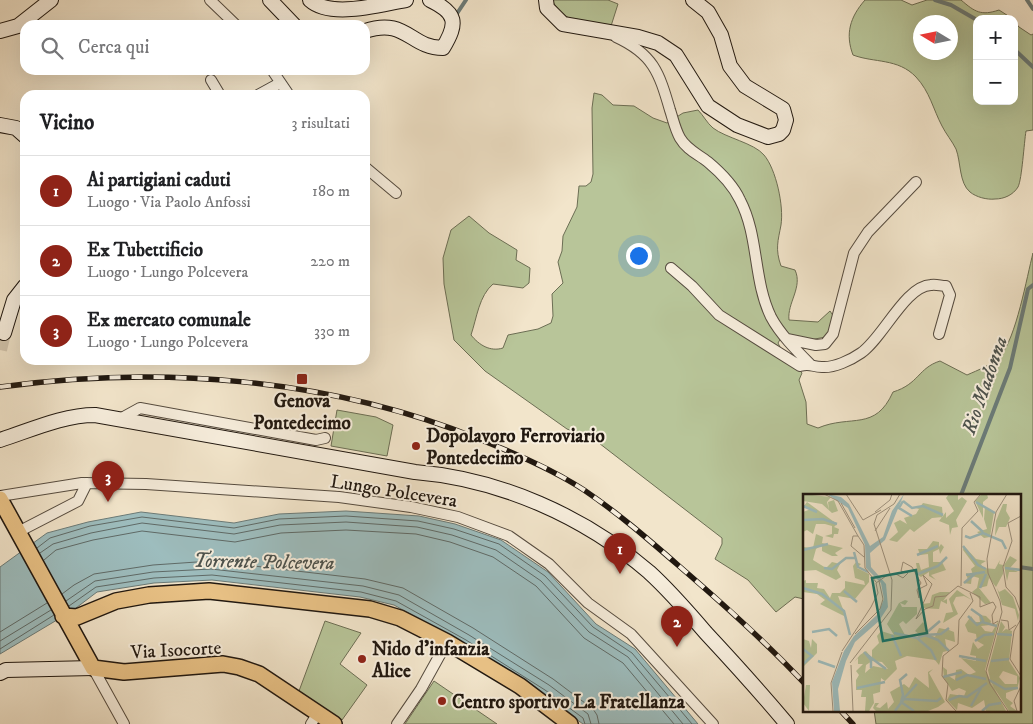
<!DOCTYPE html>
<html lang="it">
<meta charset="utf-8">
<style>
body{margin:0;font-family:"IM FELL DW Pica",serif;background:#f6f6f6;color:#202124}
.controls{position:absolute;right:15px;top:15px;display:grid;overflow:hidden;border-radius:10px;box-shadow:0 5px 20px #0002}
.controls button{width:45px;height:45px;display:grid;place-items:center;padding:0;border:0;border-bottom:1px solid #e0e0e0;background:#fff;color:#202124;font:25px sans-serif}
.compass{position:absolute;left:913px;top:15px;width:45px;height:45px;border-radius:50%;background:#fff;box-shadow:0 5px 20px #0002;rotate:280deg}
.you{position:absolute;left:638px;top:255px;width:18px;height:18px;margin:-12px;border:4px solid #fff;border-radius:50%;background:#1a73e8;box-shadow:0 0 0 8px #1a73e833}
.badge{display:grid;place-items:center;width:32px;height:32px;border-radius:50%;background:#8f2418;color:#fff;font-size:16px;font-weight:700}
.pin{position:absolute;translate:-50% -41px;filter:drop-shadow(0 1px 2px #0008)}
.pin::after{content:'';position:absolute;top:26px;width:18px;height:15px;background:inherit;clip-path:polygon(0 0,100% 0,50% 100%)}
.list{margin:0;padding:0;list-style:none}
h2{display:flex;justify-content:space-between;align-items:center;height:65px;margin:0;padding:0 20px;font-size:21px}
h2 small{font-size:16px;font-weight:400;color:#757577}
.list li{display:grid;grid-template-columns:32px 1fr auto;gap:15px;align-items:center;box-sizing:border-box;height:70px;padding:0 20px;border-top:1px solid #e0e0e0}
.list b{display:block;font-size:19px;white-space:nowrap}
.list p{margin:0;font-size:16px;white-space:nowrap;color:#757577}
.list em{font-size:16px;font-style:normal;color:#757577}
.icon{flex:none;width:28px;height:28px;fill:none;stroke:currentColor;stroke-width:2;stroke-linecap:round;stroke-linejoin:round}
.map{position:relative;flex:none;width:1033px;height:724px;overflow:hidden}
.search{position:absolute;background:#fff;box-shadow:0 5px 20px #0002;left:20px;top:20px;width:350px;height:55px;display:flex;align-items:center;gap:12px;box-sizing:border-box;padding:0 18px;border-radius:15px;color:#757577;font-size:19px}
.panel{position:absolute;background:#fff;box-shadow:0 5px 20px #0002;left:20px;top:90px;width:350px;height:275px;border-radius:15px}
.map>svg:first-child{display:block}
.green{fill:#b8c599;stroke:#6c6e54;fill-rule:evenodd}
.water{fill:#9dbdbe;stroke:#6b7b78}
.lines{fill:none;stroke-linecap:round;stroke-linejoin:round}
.shore{stroke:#5f6a67;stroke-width:1}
.stream{stroke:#6b7b78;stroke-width:4}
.secondary-tunnel{stroke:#d3c6af;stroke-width:14;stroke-dasharray:14 7;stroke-linecap:butt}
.street-casing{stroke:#554b3f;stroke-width:12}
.secondary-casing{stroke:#211810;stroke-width:16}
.primary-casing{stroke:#211810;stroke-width:18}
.street{stroke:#f7eedd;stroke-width:10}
.secondary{stroke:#f7eedd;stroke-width:14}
.primary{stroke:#e9c286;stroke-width:15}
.rail-casing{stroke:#211810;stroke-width:5.5}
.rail{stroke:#f7eedd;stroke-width:4;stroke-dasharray:11;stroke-linecap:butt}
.poi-dot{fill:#8f2418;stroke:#f7eedd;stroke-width:2}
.labels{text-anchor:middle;stroke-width:4;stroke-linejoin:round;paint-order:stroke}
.poi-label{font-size:19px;font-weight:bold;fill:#211810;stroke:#f7eedd;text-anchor:start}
.street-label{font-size:19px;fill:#211810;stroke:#f7eedd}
.water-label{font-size:20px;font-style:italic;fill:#4c524d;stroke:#f7eedd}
.inset-river{fill:none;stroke:#9dbdbe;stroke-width:2.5}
.inset-road{fill:none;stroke:#9e9380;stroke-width:1}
.view{fill:#0f766e;fill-opacity:0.15;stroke:#0f766e;stroke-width:2.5}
.inset-edge{fill:none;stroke:#211810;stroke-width:2.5}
</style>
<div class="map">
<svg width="1033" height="724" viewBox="0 0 1033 724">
<rect width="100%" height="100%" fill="#f2e5cb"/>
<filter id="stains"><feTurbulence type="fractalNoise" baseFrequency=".004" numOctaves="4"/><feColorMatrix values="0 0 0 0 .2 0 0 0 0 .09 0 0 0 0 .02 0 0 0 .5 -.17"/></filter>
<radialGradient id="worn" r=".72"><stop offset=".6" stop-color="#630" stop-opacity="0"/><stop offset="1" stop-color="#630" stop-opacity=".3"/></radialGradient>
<path class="green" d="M 552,0 L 608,0 L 618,4 L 611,26 C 585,22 565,25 552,0 Z
M 865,0 L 901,0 L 912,5 L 927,0 L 961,0 C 975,12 981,16 999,10 L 1013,19 L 977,19 L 977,101 L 1014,101 L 1014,21 L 1019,27 L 1031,35 L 1033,34 L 1033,130 L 1026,131 C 1024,143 1022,179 1018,187 C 1013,195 1004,199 995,199 C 987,200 976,197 970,192 C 959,183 961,162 956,149 C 952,141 946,134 942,126 C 933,109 930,92 916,77 C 898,58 874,63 853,55 C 845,34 850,17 865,0 ZM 950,22 L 950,52 L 920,52 L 920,22 Z
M 594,93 L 602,95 L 613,105 L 634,106 L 653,118 L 667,123 L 683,113 L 698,110 C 703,115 707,123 713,128 C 726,138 754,143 764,155 C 776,169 784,206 781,225 C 778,241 775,249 781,266 L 795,270 C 803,287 787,303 789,320 L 818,322 L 830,311 L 834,317 L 834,324 L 825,337 L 810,340 L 782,336 L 778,343 L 781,349 L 802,373 L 799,380 L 806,402 L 807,424 L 818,428 C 851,414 875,432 893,392 C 919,384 918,368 940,361 L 967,375 C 978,370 992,365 1000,356 C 1016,339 1027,276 1033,253 L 1033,724 L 876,724 L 874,710 L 1019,710 L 1019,495 L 804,495 L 804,599 L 795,597 L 776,612 L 748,580 L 715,559 L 722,544 L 722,538 L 595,440 L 567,429 L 485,371 L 454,340 L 444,284 L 443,258 L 451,230 L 469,216 L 489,233 L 517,250 L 516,260 L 530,268 L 529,283 L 523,288 L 493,284 C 479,296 477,317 471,335 C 479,345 490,352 503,348 L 508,335 L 538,329 L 551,323 L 553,316 L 552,294 L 563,283 L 558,262 L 562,251 L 563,236 L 577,207 L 579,186 L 586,186 L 591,182 L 593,174 L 592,108 Z
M 337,410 L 376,417 L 393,425 L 387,456 L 331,446 Z
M 325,621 L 361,633 L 340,664 L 367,685 L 342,720 L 299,691 Z
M 434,681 L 497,724 L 405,724 Z"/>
<path class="water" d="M 346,511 L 419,516 L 455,524 L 501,540 L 548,572 L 596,624 L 635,649 L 698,724 L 583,724 L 542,694 L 463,644 L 394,605 L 360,597 L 212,580 L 154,583 L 97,592 L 72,611 L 0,654 L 0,567 L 47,533 L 88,522 L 141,512 L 234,523 L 279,514 Z"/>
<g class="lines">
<path class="shore" d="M 37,548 L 50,538 L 90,526 L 142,517 L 234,528 L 279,519 L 346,516 L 418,521 L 454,529 L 499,544 L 545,576 L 593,627 L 632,653 L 692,724
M 40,553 L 53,544 L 91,533 L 142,523 L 234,534 L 280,525 L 346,522 L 417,527 L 452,535 L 496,550 L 541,581 L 589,632 L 628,657 L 683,724
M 44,560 L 56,550 L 93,540 L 142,531 L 235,542 L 281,533 L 346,530 L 416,534 L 450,542 L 493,557 L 536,586 L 584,638 L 623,663 L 674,724
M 62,594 L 74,585 L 94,574 L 153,565 L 211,561 L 365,579 L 403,588 L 473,628 L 553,679 L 593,709 L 597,715 L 599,724
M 66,601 L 95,581 L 153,572 L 211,569 L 363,586 L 399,595 L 469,635 L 549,685 L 588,714 L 591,724
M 69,606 L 96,587 L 154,578 L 212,575 L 361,592 L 396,601 L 466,640 L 545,690 L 583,718 L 585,724
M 0,632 L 47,603
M 0,641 L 51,610
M 0,649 L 54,615"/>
<path class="stream" d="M 935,0 L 951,5 L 977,20
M 1027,0 L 1033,9
M 456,15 L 466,0
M 1014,49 L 1033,67
M 961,495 L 1010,368 L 1028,289 L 1033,285
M 1019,567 L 1033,569"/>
<path class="secondary-tunnel" d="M 0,350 L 4,333"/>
<defs>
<path id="street" d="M 210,0 L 236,25
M 616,37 C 653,54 659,72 670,110 C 673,119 675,129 680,138 C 687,150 698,154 708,162 C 720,172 734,187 740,200 C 759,236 753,280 771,317 C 780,334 796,350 810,364
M 272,70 L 289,95
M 211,80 L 220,95
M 258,95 L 280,83
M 365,167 L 396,193
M 671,268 L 692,286 L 719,315 L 800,366 C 811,363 812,367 822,367 C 834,368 851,360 861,353 C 883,338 905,286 931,285 C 936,284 941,286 946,286 L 950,295 L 939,334
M 787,339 L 816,345 L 825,344 L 833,334 L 854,253 L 868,232 L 916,182
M 120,419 L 140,408 L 316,440 L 325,438
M 0,496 L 82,483 L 146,484 L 339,497 L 411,507 L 458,517 L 509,536 L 549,564 L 588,603 L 631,634 L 713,724
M 18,532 L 78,501 L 87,483
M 93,668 L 124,724
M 311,724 L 318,713
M 397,724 L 421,689 L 447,642"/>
<path id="secondary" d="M 270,0 L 294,25
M 310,0 C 331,19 381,4 406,0
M 546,0 L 547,8 L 563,24 L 638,37 L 658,43 L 676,55 L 708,106 L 737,125 L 768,137 L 779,134 L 783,130 L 786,120 L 783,109 L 745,86 L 730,66 L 721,35 L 708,12 L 693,0
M 0,31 L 18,26 L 51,0
M 365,31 C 406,17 410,48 443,48 C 458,23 457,13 430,0
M 0,125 L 16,128 L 25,136
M 4,333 L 14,300 L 25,286
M 0,440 C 31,430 63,415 95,415 L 415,472 C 500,479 584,516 649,572 C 670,591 688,612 706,633 C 734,663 761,693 787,724
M 0,673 L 6,670 L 93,668"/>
<path id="primary" d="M 0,499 L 93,668 L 124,672 L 223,664 L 239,667 L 259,674 L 334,724
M 63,616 L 77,617 L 116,601 L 149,595 L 209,591 L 370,609 L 400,618 L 447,642 L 520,686 L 570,724"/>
</defs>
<use href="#street" class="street-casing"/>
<use href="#secondary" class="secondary-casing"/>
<use href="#primary" class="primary-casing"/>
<use href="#street" class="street"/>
<use href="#secondary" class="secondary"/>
<use href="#primary" class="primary"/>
<defs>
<path id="rail" d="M 0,387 C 160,365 328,378 479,439 C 514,453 552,469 584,490 C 618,513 648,539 679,566 C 722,603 765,641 804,683
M 840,710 L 853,724"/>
</defs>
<use href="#rail" class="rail-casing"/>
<use href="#rail" class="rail"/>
</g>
<g class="poi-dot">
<rect x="296" y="373" width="12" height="12" rx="2.5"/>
<circle cx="416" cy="446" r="5"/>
<circle cx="362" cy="659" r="5"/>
<circle cx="442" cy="701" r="5"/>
</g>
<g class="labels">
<g class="poi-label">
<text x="302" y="407" text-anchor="middle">Genova<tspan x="302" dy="22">Pontedecimo</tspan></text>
<text x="426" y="442">Dopolavoro Ferroviario<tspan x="426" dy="22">Pontedecimo</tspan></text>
<text x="372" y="655">Nido d'infanzia<tspan x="372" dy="22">Alice</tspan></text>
<text x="452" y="708">Centro sportivo La Fratellanza</text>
</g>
<g class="street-label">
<text transform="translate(394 490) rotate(9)" y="7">Lungo Polcevera</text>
<text transform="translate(176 649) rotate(-3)" y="7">Via Isocorte</text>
</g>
<g class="water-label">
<text transform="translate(984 385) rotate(-71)" y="7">Rio Madonna</text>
<text transform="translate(264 561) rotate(1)" y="7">Torrente Polcevera</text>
</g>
</g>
<g transform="translate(803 494)">
<rect width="218" height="218" fill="#f2e5cb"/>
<path d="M 0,0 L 28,3 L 24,8 L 26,16 L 25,8 L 31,6 L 35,17 L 29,19 L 19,10 L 0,7 ZM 146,0 L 155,0 L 155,6 L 159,3 L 164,7 L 153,26 L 155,33 L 149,34 L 147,41 L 146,31 L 136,27 L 143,18 L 143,24 L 151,17 L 143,4 ZM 179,0 L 184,0 L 185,4 L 180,8 L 180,24 L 172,7 ZM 4,8 L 34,30 L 31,33 L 36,35 L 35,40 L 31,40 L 30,44 L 22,42 L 29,40 L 29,32 L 22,30 L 13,30 L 10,40 L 4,36 L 0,38 L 0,18 L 8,15 L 0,13 ZM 120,9 L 139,13 L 140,23 L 129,24 L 111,38 L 107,35 L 94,48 L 86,46 L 95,38 L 91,29 L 97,26 L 104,30 L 101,24 L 113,20 L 116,15 L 110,13 L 117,13 ZM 200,10 L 204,10 L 203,17 L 207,24 L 203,33 L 196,33 L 192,42 L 193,27 ZM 182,13 L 191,18 L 187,43 L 181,44 L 174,38 L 184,35 L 181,25 ZM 13,40 L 20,43 L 19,49 L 40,54 L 32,59 L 35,62 L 29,62 L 19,57 L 19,51 L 13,55 L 10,66 L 23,74 L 29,68 L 37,70 L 34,76 L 38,83 L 33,86 L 13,76 L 0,77 L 0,53 L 10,54 ZM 130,47 L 136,48 L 136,53 L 138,50 L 141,53 L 137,60 L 136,55 L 130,58 L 130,68 L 139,68 L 143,76 L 128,81 L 133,86 L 126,82 L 126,78 L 118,83 L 115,81 L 113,69 L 116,69 L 118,76 L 126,73 L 125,60 L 117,61 L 115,55 L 124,55 ZM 161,52 L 173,65 L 183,67 L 178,70 L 180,74 L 192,75 L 197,66 L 196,70 L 200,71 L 200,80 L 193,93 L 186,84 L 184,92 L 176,94 L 188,109 L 182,110 L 169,98 L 174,94 L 176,84 L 169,82 L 168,90 L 160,89 L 165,86 L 163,79 L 170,81 L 168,75 L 172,72 L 160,56 ZM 207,62 L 214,66 L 207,74 L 215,78 L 206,78 L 204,87 L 201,71 ZM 53,68 L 58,70 L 54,74 L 66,80 L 66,88 L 52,105 L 35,102 L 43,123 L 17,110 L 22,106 L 14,100 L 0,98 L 0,87 L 3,86 L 3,89 L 15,89 L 14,94 L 21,95 L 27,104 L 29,99 L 37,99 L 42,94 L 42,87 L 62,91 L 61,87 L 52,84 L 50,72 ZM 194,94 L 196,98 L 202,95 L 210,103 L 216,121 L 215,127 L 212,115 L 199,111 ZM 154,96 L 169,106 L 161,102 L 153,103 L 150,109 L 155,120 L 140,129 L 143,119 L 150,118 L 146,105 ZM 137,98 L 147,98 L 140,107 L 144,105 L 144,110 L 138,107 L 136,115 L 118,114 L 119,110 L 127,109 L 129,101 ZM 102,106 L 105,107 L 102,111 L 97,109 L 99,113 L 114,113 L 114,120 L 103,130 L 100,127 L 96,130 L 102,141 L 115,144 L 116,140 L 112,137 L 120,128 L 124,134 L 122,139 L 132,143 L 136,134 L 146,136 L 151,138 L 152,148 L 142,145 L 144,157 L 140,158 L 136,171 L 132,166 L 104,162 L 92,167 L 94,175 L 82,187 L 78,184 L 77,198 L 70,200 L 71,209 L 66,217 L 62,217 L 63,203 L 58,203 L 59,196 L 53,196 L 53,186 L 56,181 L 53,177 L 60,170 L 55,170 L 55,164 L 51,168 L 57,161 L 63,157 L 69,164 L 69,156 L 76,149 L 74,142 L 78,137 L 91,141 L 84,130 L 96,109 ZM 69,167 L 79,168 L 85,175 L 70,172 L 62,179 L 63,171 ZM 176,121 L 183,122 L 188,127 L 187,131 L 178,132 L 182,137 L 189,138 L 196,126 L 182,176 L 203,217 L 183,217 L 181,206 L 169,214 L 155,209 L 154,216 L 144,206 L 147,200 L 161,202 L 163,197 L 156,194 L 149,197 L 141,184 L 140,173 L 144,176 L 144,181 L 152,186 L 153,176 L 158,175 L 166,181 L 173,178 L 158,164 L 173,167 L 173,162 L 167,161 L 170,148 L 175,155 L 181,151 L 174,147 L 173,140 L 165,138 L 162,131 L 168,122 L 172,128 L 177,128 ZM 198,127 L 202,133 L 199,138 L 203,135 L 209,137 L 206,167 L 217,184 L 214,195 L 203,199 L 203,204 L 210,209 L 207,212 L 214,217 L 206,217 L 188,189 L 185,176 ZM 200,177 L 214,182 L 214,190 L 202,190 L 196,183 ZM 0,145 L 6,147 L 8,154 L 9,145 L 14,150 L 14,159 L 0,173 ZM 130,175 L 126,179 L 142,208 L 135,213 L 125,217 L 73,217 L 70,214 L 72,209 L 76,209 L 73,213 L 77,214 L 84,208 L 85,215 L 91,208 L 87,198 L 101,190 L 106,194 L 112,183 L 126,194 L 125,178 ZM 3,191 L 7,191 L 6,217 L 0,209 Z" fill="#b8c599" fill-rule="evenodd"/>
<path d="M 24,0 L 38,3 L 46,10 L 67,52 L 80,43 L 89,17 L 101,0 L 82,46 L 67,59 L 68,73 L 83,90 L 85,113 L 76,127 L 52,148 L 43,167 L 35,195 L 37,217 L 31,217 L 29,188 L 41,157 L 51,142 L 75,120 L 81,105 L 78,89 L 63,74 L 62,51 L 45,14 Z" fill="#9dbdbe"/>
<path class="inset-river" d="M 100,7 L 109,14 L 120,12 L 140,21M 100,7 L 96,14 L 109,22M 173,8 L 192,19M 0,12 L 14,18M 0,26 L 20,25 L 34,30M 168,27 L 180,38M 162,42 L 167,44 L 180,39 L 199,47 L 203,55M 160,52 L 175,71 L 183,75M 0,56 L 25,50M 51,58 L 55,73 L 65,78M 114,61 L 135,52M 21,74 L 29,75 L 43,64 L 52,64M 202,74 L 218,76M 115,80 L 135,72 L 144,63M 163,81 L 182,78M 161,89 L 173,79M 0,94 L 19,100 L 41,117 L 47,141M 177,94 L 183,80M 41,97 L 54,108M 168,115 L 178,122 L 181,129M 165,122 L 174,131 L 179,128 L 194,132M 9,138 L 26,135 L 34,142M 91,139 L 114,144 L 128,156 L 133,166M 123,139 L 137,127M 194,140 L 209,141M 89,141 L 98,162M 122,141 L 138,140 L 146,134M 114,144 L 122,141 L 135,146 L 146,157M 172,147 L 181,141 L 191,140M 0,155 L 9,162 L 0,170M 61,158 L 68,166 L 68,174M 63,160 L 83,175M 156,162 L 183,167M 15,167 L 32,173M 188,167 L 206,165M 104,180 L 97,186 L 100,201 L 98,208 L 111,217M 140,183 L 159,178M 153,186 L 164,181 L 183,185M 186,186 L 202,195 L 215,194M 54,194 L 82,188M 101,204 L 114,190M 146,206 L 156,202 L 164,203 L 184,189M 168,212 L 178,194M 92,217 L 101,205 L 134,207 L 138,204M 179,217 L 186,211 L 198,209"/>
<path class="inset-road" d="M 21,0 L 35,7 L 55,42M 43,0 L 60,26 L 78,16M 204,0 L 193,18 L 184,65 L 185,79 L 197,107 L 199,118 L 183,177 L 187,190 L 205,217M 38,9 L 52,34M 72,18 L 87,6 L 89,0M 218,22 L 205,29 L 209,47 L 200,73 L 203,93 L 212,103 L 218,119M 72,37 L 87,14M 55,42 L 61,51 L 62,74 L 73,88M 55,42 L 50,42 L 48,52 L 61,63M 93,80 L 100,84 L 105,79 L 98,77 L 100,68 L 109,73 L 118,89 L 114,96 L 116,104 L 116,95 L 124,91 L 120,81 L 129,90 L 113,125 L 122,115 L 130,112 L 132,103 L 143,102 L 155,92 L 177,103 L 177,113 L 190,108 L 193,113 L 189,121 L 190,130 L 195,127M 158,92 L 159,34 L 175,17 L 171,8 L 178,0M 218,125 L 211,137 L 207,165 L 218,182M 198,126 L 205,127 L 206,136 L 213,131M 52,140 L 77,115 L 80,105 L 76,87M 39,157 L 68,113 L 75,99 L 73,89 L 86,80M 47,169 L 88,116 L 89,86 L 71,30 L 74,21 L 91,10 L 97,0M 48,171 L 50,217M 30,217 L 28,189 L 39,158M 153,217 L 143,206 L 145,190 L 139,182 L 140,162 L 155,150 L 156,126 L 170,107 L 167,99M 214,217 L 211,207 L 218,192"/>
<path class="view" d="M 113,76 L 124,139 L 80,147 L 69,84 Z"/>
<rect width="218" height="218" class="inset-edge"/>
</g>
<rect width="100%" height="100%" filter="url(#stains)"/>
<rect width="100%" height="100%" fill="url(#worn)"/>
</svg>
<div class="controls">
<button>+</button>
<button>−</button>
</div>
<svg class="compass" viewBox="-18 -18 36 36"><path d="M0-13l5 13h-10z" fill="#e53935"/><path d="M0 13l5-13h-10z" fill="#757577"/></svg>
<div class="you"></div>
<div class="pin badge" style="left:620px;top:574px">1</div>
<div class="pin badge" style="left:677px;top:647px">2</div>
<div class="pin badge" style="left:108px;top:502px">3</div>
<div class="search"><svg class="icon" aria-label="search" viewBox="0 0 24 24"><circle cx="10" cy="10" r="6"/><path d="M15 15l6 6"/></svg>Cerca qui</div>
<section class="panel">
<h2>Vicino<small>3 risultati</small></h2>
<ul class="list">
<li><span class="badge">1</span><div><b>Ai partigiani caduti</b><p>Luogo · Via Paolo Anfossi</p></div><em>180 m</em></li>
<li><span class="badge">2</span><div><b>Ex Tubettificio</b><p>Luogo · Lungo Polcevera</p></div><em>220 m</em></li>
<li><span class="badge">3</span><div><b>Ex mercato comunale</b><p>Luogo · Lungo Polcevera</p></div><em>330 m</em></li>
</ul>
</section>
</div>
